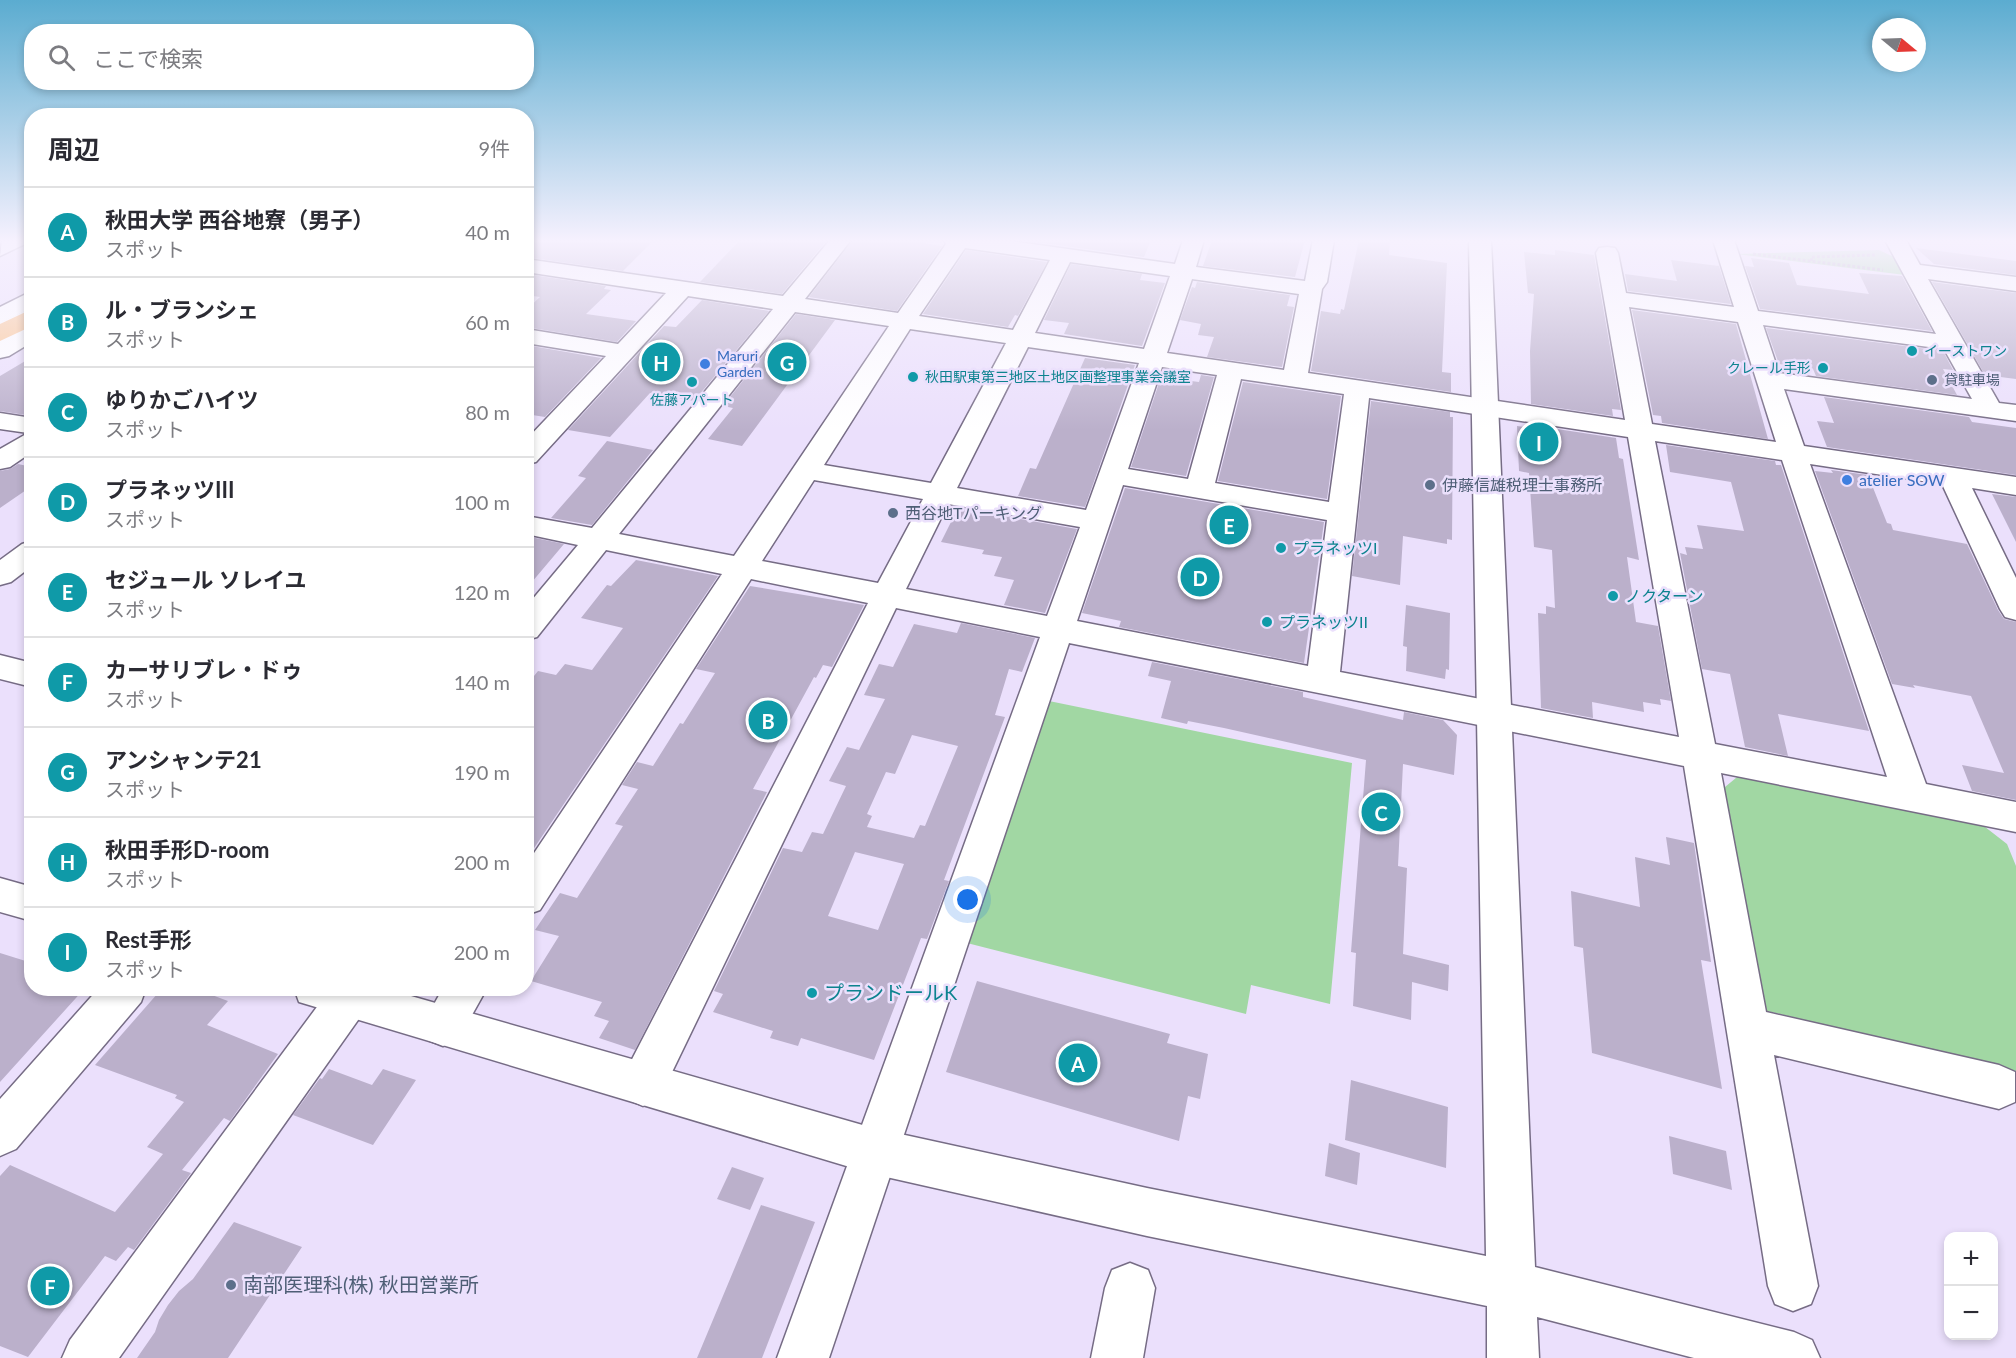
<!DOCTYPE html>
<html lang="ja">
<meta charset="utf-8">
<style>
body{margin:0;font-family:Lato,"Noto Sans JP",sans-serif;background:#f7f7f7;color:#2b2b33}
.controls{position:absolute;right:18px;bottom:18px;display:grid;overflow:hidden;border-radius:12px;box-shadow:0 3px 9px #0003}
.controls button{width:54px;height:54px;display:grid;place-items:center;padding:0;border:0;border-bottom:2px solid #e1e1e2;background:#fff;color:#2b2b33;font:30px sans-serif}
.compass{position:absolute;left:1872px;top:18px;width:54px;height:54px;border-radius:50%;background:#fff;box-shadow:0 3px 9px #0003;rotate:109deg}
.you{position:absolute;left:968px;top:900px;width:21px;height:21px;margin:-15px;border:4px solid #fff;border-radius:50%;background:#1a73e8;box-shadow:0 0 0 9px #1a73e833}
.badge{display:grid;place-items:center;width:39px;height:39px;border-radius:50%;background:#a40827;color:#fff;font-size:20px;font-weight:700}
.pin{position:absolute;translate:-50% -50%;border:3px solid #fff;box-shadow:0 2px 6px #0006}
.list{margin:0;padding:0;list-style:none}
h2{display:flex;justify-content:space-between;align-items:center;height:78px;margin:0;padding:0 24px;font-size:26px}
h2 small{font-size:20px;font-weight:400;color:#7c7c81}
.list li{display:grid;grid-template-columns:39px 1fr auto;gap:18px;align-items:center;box-sizing:border-box;height:90px;padding:0 24px;border-top:2px solid #e1e1e2}
.list b{display:block;font-size:22px;white-space:nowrap}
.list p{margin:0;font-size:20px;white-space:nowrap;color:#7c7c81}
.list em{font-size:20px;font-style:normal;color:#7c7c81}
.icon{flex:none;width:33px;height:33px;fill:none;stroke:currentColor;stroke-width:2;stroke-linecap:round;stroke-linejoin:round}
.map{position:relative;flex:none;width:2016px;height:1358px;overflow:hidden}
.search{position:absolute;background:#fff;box-shadow:0 3px 9px #0003;left:24px;top:24px;width:510px;height:66px;display:flex;align-items:center;gap:15px;box-sizing:border-box;padding:0 21px;border-radius:24px;color:#7c7c81;font-size:22px}
.panel{position:absolute;background:#fff;box-shadow:0 3px 9px #0003;left:24px;top:108px;width:510px;height:888px;border-radius:24px}
.map>svg:first-child{display:block}
.green{fill:#a1d7a3}
.building{fill:#bbb0cb;fill-rule:evenodd}
.lines{fill:none;stroke-linecap:round;stroke-linejoin:round}
.minor-casing{stroke:#766c85;stroke-width:3}
.tertiary-casing{stroke:#766c85;stroke-width:3}
.motorway-casing{stroke:#fff;stroke-width:3}
.path{stroke:#a49bb0;stroke-width:3;stroke-dasharray:3 2;stroke-linecap:butt}
.minor{fill:#fff;fill-rule:evenodd}
.tertiary{fill:#fff;fill-rule:evenodd}
.motorway{fill:#fcc691;fill-rule:evenodd}
.culture-dot{fill:#0f9aa8;stroke:#ebe0fc;stroke-width:2}
.shop-dot{fill:#3f7fe0;stroke:#ebe0fc;stroke-width:2}
.service-dot{fill:#5c6f8a;stroke:#ebe0fc;stroke-width:2}
.labels{text-anchor:middle;stroke-width:5;stroke-linejoin:round;paint-order:stroke}
.far-culture-label{font-size:14px;fill:#0d838f;stroke:#ebe0fc;text-anchor:start}
.far-shop-label{font-size:14px;fill:#366cbe;stroke:#ebe0fc;text-anchor:start}
.far-service-label{font-size:14px;fill:#4e5e75;stroke:#ebe0fc;text-anchor:start}
.shop-label{font-size:16px;fill:#366cbe;stroke:#ebe0fc;text-anchor:start}
.service-label{font-size:16px;fill:#4e5e75;stroke:#ebe0fc;text-anchor:start}
.culture-label{font-size:16px;fill:#0d838f;stroke:#ebe0fc;text-anchor:start}
.near-culture-label{font-size:20px;fill:#0d838f;stroke:#ebe0fc;text-anchor:start}
.near-service-label{font-size:20px;fill:#4e5e75;stroke:#ebe0fc;text-anchor:start}
</style>
<div class="map">
<svg width="2016" height="1358" viewBox="0 0 2016 1358">
<rect width="100%" height="100%" fill="#ebe0fc"/>
<path class="green" d="M 1879,250 L 1896,258 L 1905,275 L 1736,254 Z
M 1049,701 L 1352,763 L 1330,1004 L 1251,985 L 1246,1014 L 967,943 Z
M 1742,773 L 1980,823 L 2007,844 L 2016,866 L 2016,1071 L 1763,1010 L 1725,808 L 1725,787 Z"/>
<path class="building" d="M 526,240 L 654,240 L 623,271 L 526,257 Z
M 740,240 L 827,240 L 782,294 L 700,282 Z
M 853,240 L 906,240 L 942,246 L 897,311 L 809,297 Z
M 1022,240 L 1151,240 L 1144,257 Z
M 1212,240 L 1305,240 L 1295,277 L 1203,266 Z
M 1359,240 L 1390,240 L 1389,255 L 1447,263 L 1442,372 L 1451,373 L 1451,392 L 1311,371 L 1321,311 L 1340,314 L 1341,309 L 1344,310 Z
M 1916,248 L 2016,261 L 2016,275 L 1934,264 Z
M 966,250 L 1047,262 L 1018,316 L 1015,315 L 1008,327 L 923,314 Z
M 1555,250 L 1594,255 L 1621,410 L 1612,409 L 1613,416 L 1531,404 L 1530,351 L 1534,294 L 1528,293 L 1524,252 L 1555,255 Z
M 1751,258 L 1789,263 L 1797,285 L 1869,294 L 1859,273 L 1902,276 L 1932,331 L 1760,309 L 1745,266 L 1754,267 Z
M 1671,260 L 1719,266 L 1731,304 L 1628,291 L 1625,274 L 1677,281 Z
M 1071,264 L 1142,274 L 1140,280 L 1165,283 L 1142,346 L 1064,334 L 1069,323 L 1044,320 Z
M 526,274 L 606,286 L 604,289 L 611,290 L 586,314 L 636,321 L 617,342 L 526,327 L 526,310 L 540,297 L 526,295 Z
M 1197,282 L 1290,295 L 1287,306 L 1294,307 L 1282,367 L 1207,357 L 1214,337 L 1198,335 L 1201,324 L 1180,320 L 1192,287 L 1195,288 Z
M 1932,282 L 2016,293 L 2016,379 L 1985,375 Z
M 702,300 L 769,311 L 694,401 L 650,393 L 610,437 L 568,430 L 664,326 L 676,327 Z
M 1632,310 L 1736,324 L 1768,439 L 1662,423 L 1661,416 L 1653,415 Z
M 796,314 L 835,320 L 742,446 L 708,439 L 733,408 L 723,406 Z
M 1766,328 L 1943,351 L 1953,370 L 1943,369 L 1957,395 L 1816,376 L 1813,369 L 1779,364 Z
M 526,345 L 601,358 L 545,417 L 526,414 Z
M 32,357 L 32,416 L 0,411 L 0,376 Z
M 1085,358 L 1135,365 L 1085,507 L 1018,496 L 1030,468 L 1036,469 Z
M 1201,375 L 1214,377 L 1186,476 L 1131,467 L 1161,377 L 1199,382 Z
M 1243,382 L 1341,396 L 1327,499 L 1218,481 Z
M 1824,397 L 1969,417 L 1972,422 L 2016,428 L 2016,475 L 1827,447 L 1817,421 L 1834,423 Z
M 1371,401 L 1450,412 L 1450,417 L 1453,417 L 1452,540 L 1447,539 L 1447,544 L 1403,536 L 1400,585 L 1352,576 Z
M 1531,425 L 1616,438 L 1619,458 L 1623,459 L 1639,560 L 1627,557 L 1636,622 L 1658,626 L 1671,701 L 1660,699 L 1661,705 L 1643,702 L 1644,712 L 1592,702 L 1593,718 L 1541,708 L 1538,613 L 1546,614 L 1546,606 L 1555,608 L 1552,550 L 1534,547 L 1529,473 L 1519,471 L 1517,426 L 1531,428 Z
M 607,441 L 653,450 L 592,525 L 551,518 L 586,478 L 578,476 Z
M 1666,445 L 1775,461 L 1776,465 L 1781,465 L 1869,731 L 1778,714 L 1788,756 L 1745,747 L 1730,674 L 1702,669 L 1680,553 L 1687,555 L 1685,547 L 1703,549 L 1697,525 L 1744,531 L 1731,482 L 1670,472 Z
M 18,464 L 32,467 L 32,486 L 0,508 L 0,471 L 10,469 Z
M 1831,470 L 1868,475 L 1887,523 L 1891,524 L 1893,530 L 1967,544 L 1998,610 L 2004,619 L 2016,622 L 2016,800 L 1972,791 L 1962,765 L 2004,773 L 1971,696 L 1913,685 L 1915,688 L 1892,684 L 1815,471 L 1833,473 Z
M 1125,488 L 1324,522 L 1304,663 L 1119,627 L 1121,621 L 1082,613 Z
M 1992,494 L 2016,497 L 2016,542 Z
M 958,508 L 1077,529 L 1045,613 L 1004,605 L 1014,580 L 994,576 L 1002,557 L 982,554 L 984,550 L 941,542 Z
M 526,536 L 564,544 L 526,589 Z
M 636,560 L 718,576 L 526,860 L 526,686 L 538,671 L 556,675 L 565,664 L 592,670 L 623,628 L 581,618 L 607,585 L 611,586 Z
M 750,586 L 864,605 L 832,667 L 823,665 L 816,678 L 814,677 L 753,789 L 767,792 L 635,1050 L 599,1038 L 609,1021 L 594,1016 L 602,1002 L 531,981 L 559,936 L 535,930 L 560,893 L 577,898 L 623,826 L 615,824 L 638,789 L 622,785 L 637,762 L 653,766 L 680,723 L 683,724 L 715,673 L 696,669 Z
M 1406,605 L 1450,613 L 1449,670 L 1446,669 L 1445,679 L 1406,671 L 1407,647 L 1403,646 Z
M 961,623 L 1035,638 L 1022,672 L 1009,669 L 995,715 L 1005,717 L 944,880 L 949,881 L 927,939 L 921,938 L 874,1060 L 801,1038 L 798,1046 L 770,1038 L 773,1031 L 713,1012 L 723,994 L 714,991 L 783,848 L 802,852 L 812,832 L 823,834 L 846,786 L 829,781 L 847,747 L 859,750 L 885,699 L 864,695 L 879,664 L 893,667 L 914,624 L 957,633 ZM 912,735 L 958,746 L 925,826 L 920,825 L 914,838 L 867,827 L 872,816 L 867,814 L 886,772 L 895,774 ZM 855,852 L 904,864 L 878,930 L 828,916 Z
M 1152,662 L 1303,692 L 1303,697 L 1403,720 L 1404,712 L 1443,720 L 1457,735 L 1454,775 L 1403,764 L 1398,866 L 1407,868 L 1403,954 L 1449,965 L 1448,991 L 1412,982 L 1411,1020 L 1353,1006 L 1356,953 L 1351,952 L 1366,760 L 1224,728 L 1188,721 L 1187,724 L 1161,718 L 1171,681 L 1148,676 Z
M 1666,837 L 1694,843 L 1711,962 L 1701,960 L 1722,1089 L 1592,1053 L 1583,948 L 1574,946 L 1571,891 L 1640,907 L 1635,857 L 1670,865 Z
M 0,953 L 32,963 L 32,988 L 85,988 L 0,1082 Z
M 977,981 L 1170,1034 L 1167,1043 L 1208,1054 L 1200,1099 L 1188,1096 L 1179,1141 L 946,1072 Z
M 174,988 L 193,988 L 228,1001 L 207,1025 L 278,1054 L 230,1121 L 224,1118 L 182,1170 L 191,1173 L 134,1250 L 128,1247 L 116,1261 L 105,1256 L 28,1357 L 0,1346 L 0,1176 L 10,1165 L 115,1212 L 163,1154 L 147,1147 L 184,1102 L 175,1098 L 177,1095 L 95,1065 L 158,993 L 167,996 Z
M 329,1069 L 372,1085 L 383,1069 L 416,1080 L 373,1145 L 293,1115 L 320,1078 L 322,1079 Z
M 1351,1080 L 1448,1107 L 1446,1168 L 1345,1140 Z
M 1669,1136 L 1726,1151 L 1732,1190 L 1673,1174 Z
M 1329,1143 L 1360,1153 L 1357,1185 L 1325,1176 Z
M 732,1167 L 764,1178 L 750,1210 L 717,1199 Z
M 761,1205 L 815,1222 L 762,1358 L 697,1358 Z
M 234,1222 L 302,1247 L 228,1358 L 137,1358 L 155,1332 L 159,1320 L 168,1305 L 179,1291 L 193,1279 Z"/>
<g class="lines">
<defs>
<path id="minor" d="M 2,240 L 28,240 L 25,244 L 0,256 Z
M 830,240 L 851,240 L 805,299 L 898,313 L 946,244 L 944,240 L 1003,240 L 1175,264 L 1183,240 L 1204,240 L 1196,267 L 1305,281 L 1313,240 L 1334,240 L 1327,282 L 1322,289 L 1308,373 L 1625,420 L 1596,253 L 1599,248 L 1607,247 L 1615,248 L 1618,253 L 1626,293 L 1734,307 L 1713,240 L 1734,240 L 1758,311 L 1936,334 L 1885,240 L 1906,240 L 1920,265 L 2016,277 L 2016,291 L 1928,279 L 1999,403 L 2016,405 L 2016,421 L 1784,389 L 1804,446 L 2016,477 L 2016,495 L 1972,488 L 2016,578 L 2016,620 L 2005,617 L 2000,609 L 1942,484 L 1810,464 L 1926,784 L 2016,802 L 2016,832 L 1721,773 L 1766,1012 L 1999,1065 L 2015,1072 L 2015,1102 L 1999,1109 L 1774,1055 L 1818,1286 L 1811,1304 L 1793,1311 L 1775,1304 L 1768,1286 L 1684,766 L 1069,643 L 829,1358 L 777,1358 L 1040,637 L 896,608 L 659,1099 L 643,1106 L 627,1099 L 621,1084 L 627,1069 L 868,603 L 751,579 L 540,910 L 526,915 L 526,865 L 722,574 L 606,550 L 537,637 L 526,640 L 526,607 L 578,545 L 526,534 L 526,516 L 592,528 L 773,309 L 688,296 L 536,462 L 526,464 L 526,440 L 606,356 L 526,343 L 526,329 L 618,344 L 666,293 L 526,272 L 526,259 L 783,296 ZM 965,248 L 1050,260 L 1013,330 L 919,316 ZM 1070,262 L 1170,276 L 1144,349 L 1035,333 ZM 1192,279 L 1299,294 L 1284,370 L 1167,353 ZM 1629,307 L 1738,322 L 1776,442 L 1652,424 ZM 795,312 L 889,326 L 734,556 L 619,534 ZM 1763,325 L 1944,349 L 1972,399 L 1779,373 ZM 910,329 L 1006,343 L 931,483 L 824,465 ZM 1028,347 L 1139,363 L 1086,510 L 957,488 ZM 1162,367 L 1217,375 L 1188,479 L 1128,469 ZM 1241,379 L 1344,394 L 1329,502 L 1215,483 ZM 1369,398 L 1628,437 L 1679,737 L 1340,672 ZM 1655,441 L 1782,460 L 1887,777 L 1715,744 ZM 814,480 L 923,499 L 878,583 L 762,561 ZM 1123,485 L 1327,520 L 1308,666 L 1077,621 ZM 948,504 L 1080,527 L 1047,616 L 906,589 Z
M 0,413 L 32,418 L 32,452 L 10,467 L 0,469 L 0,449 L 28,433 L 0,429 Z
M 32,541 L 32,566 L 11,582 L 0,585 L 0,560 L 22,544 Z
M 0,655 L 32,663 L 32,687 L 0,679 Z
M 99,988 L 146,988 L 141,1002 L 16,1149 L 0,1156 L 0,1099 Z
M 331,988 L 364,988 L 369,999 L 363,1013 L 119,1358 L 62,1358 L 70,1340 Z
M 443,988 L 487,988 L 458,1040 L 443,1046 L 428,1040 L 422,1026 Z
M 1130,1263 L 1148,1270 L 1155,1288 L 1143,1358 L 1091,1358 L 1105,1288 L 1112,1270 Z"/>
<path id="tertiary" d="M 1469,240 L 1491,240 L 1535,1267 L 1794,1332 L 1812,1340 L 1820,1358 L 1694,1358 L 1537,1317 L 1539,1358 L 1487,1358 L 1487,1306 L 1147,1236 L 873,1174 L 299,1002 L 294,988 L 383,988 L 873,1128 L 1147,1188 L 1486,1256 Z
M 32,291 L 32,308 L 0,323 L 0,307 Z
M 32,325 L 32,342 L 9,356 L 0,358 L 0,341 Z
M 0,878 L 32,887 L 32,921 L 0,912 Z"/>
<path id="motorway" d="M 32,309 L 32,326 L 0,341 L 0,324 Z"/>
</defs>
<use href="#minor" class="minor-casing"/>
<use href="#tertiary" class="tertiary-casing"/>
<use href="#motorway" class="motorway-casing"/>
<path class="path" d="M 1753,254 L 1883,270
M 1812,261 L 1811,257 L 1875,255"/>
<use href="#minor" class="minor"/>
<use href="#tertiary" class="tertiary"/>
<use href="#motorway" class="motorway"/>
</g>
<linearGradient id="sky" x2="0" y2="1"><stop stop-color="#5bacd0"/><stop offset="0.56" stop-color="#f6f1fe"/><stop offset="1" stop-color="#f6f1fe" stop-opacity="0"/></linearGradient>
<rect width="2016" height="430" fill="url(#sky)"/>
<g class="culture-dot">
<circle cx="1912" cy="351" r="6"/>
<circle cx="1823" cy="368" r="6"/>
<circle cx="913" cy="377" r="6"/>
<circle cx="692" cy="382" r="6"/>
<circle cx="1281" cy="548" r="6"/>
<circle cx="1613" cy="596" r="6"/>
<circle cx="1267" cy="622" r="6"/>
<circle cx="812" cy="993" r="6"/>
</g>
<g class="shop-dot">
<circle cx="705" cy="364" r="6"/>
<circle cx="1847" cy="480" r="6"/>
</g>
<g class="service-dot">
<circle cx="1932" cy="380" r="6"/>
<circle cx="1430" cy="485" r="6"/>
<circle cx="893" cy="513" r="6"/>
<circle cx="231" cy="1285" r="6"/>
</g>
<g class="labels">
<g class="far-culture-label">
<text x="1924" y="356">イーストワン</text>
<text x="1811" y="373" text-anchor="end">クレール手形</text>
<text x="925" y="382">秋田駅東第三地区土地区画整理事業会議室</text>
<text x="692" y="405" text-anchor="middle">佐藤アパート</text>
</g>
<g class="far-shop-label">
<text x="717" y="361">Maruri<tspan x="717" dy="16">Garden</tspan></text>
</g>
<g class="far-service-label">
<text x="1944" y="385">貸駐車場</text>
</g>
<g class="shop-label">
<text x="1859" y="486">atelier SOW</text>
</g>
<g class="service-label">
<text x="1442" y="491">伊藤信雄税理士事務所</text>
<text x="905" y="519">西谷地Tパーキング</text>
</g>
<g class="culture-label">
<text x="1293" y="554">プラネッツI</text>
<text x="1625" y="602">ノクターン</text>
<text x="1279" y="628">プラネッツII</text>
</g>
<g class="near-culture-label">
<text x="824" y="1000">プランドールK</text>
</g>
<g class="near-service-label">
<text x="243" y="1292">南部医理科(株) 秋田営業所</text>
</g>
</g>
</svg>
<div class="controls">
<button>+</button>
<button>−</button>
</div>
<svg class="compass" viewBox="-18 -18 36 36"><path d="M0-13l5 13h-10z" fill="#e53935"/><path d="M0 13l5-13h-10z" fill="#7c7c81"/></svg>
<div class="you"></div>
<div class="pin badge" style="left:1078px;top:1063px;background:#0f9aa8">A</div>
<div class="pin badge" style="left:768px;top:720px;background:#0f9aa8">B</div>
<div class="pin badge" style="left:1381px;top:812px;background:#0f9aa8">C</div>
<div class="pin badge" style="left:1200px;top:577px;background:#0f9aa8">D</div>
<div class="pin badge" style="left:1229px;top:525px;background:#0f9aa8">E</div>
<div class="pin badge" style="left:50px;top:1286px;background:#0f9aa8">F</div>
<div class="pin badge" style="left:787px;top:362px;background:#0f9aa8">G</div>
<div class="pin badge" style="left:661px;top:362px;background:#0f9aa8">H</div>
<div class="pin badge" style="left:1539px;top:442px;background:#0f9aa8">I</div>
<div class="search"><svg class="icon" aria-label="search" viewBox="0 0 24 24"><circle cx="10" cy="10" r="6"/><path d="M15 15l6 6"/></svg>ここで検索</div>
<section class="panel">
<h2>周辺<small>9件</small></h2>
<ul class="list">
<li><span class="badge" style="background:#0f9aa8">A</span><div><b>秋田大学 西谷地寮（男子）</b><p>スポット</p></div><em>40 m</em></li>
<li><span class="badge" style="background:#0f9aa8">B</span><div><b>ル・ブランシェ</b><p>スポット</p></div><em>60 m</em></li>
<li><span class="badge" style="background:#0f9aa8">C</span><div><b>ゆりかごハイツ</b><p>スポット</p></div><em>80 m</em></li>
<li><span class="badge" style="background:#0f9aa8">D</span><div><b>プラネッツIII</b><p>スポット</p></div><em>100 m</em></li>
<li><span class="badge" style="background:#0f9aa8">E</span><div><b>セジュール ソレイユ</b><p>スポット</p></div><em>120 m</em></li>
<li><span class="badge" style="background:#0f9aa8">F</span><div><b>カーサリブレ・ドゥ</b><p>スポット</p></div><em>140 m</em></li>
<li><span class="badge" style="background:#0f9aa8">G</span><div><b>アンシャンテ21</b><p>スポット</p></div><em>190 m</em></li>
<li><span class="badge" style="background:#0f9aa8">H</span><div><b>秋田手形D-room</b><p>スポット</p></div><em>200 m</em></li>
<li><span class="badge" style="background:#0f9aa8">I</span><div><b>Rest手形</b><p>スポット</p></div><em>200 m</em></li>
</ul>
</section>
</div>
